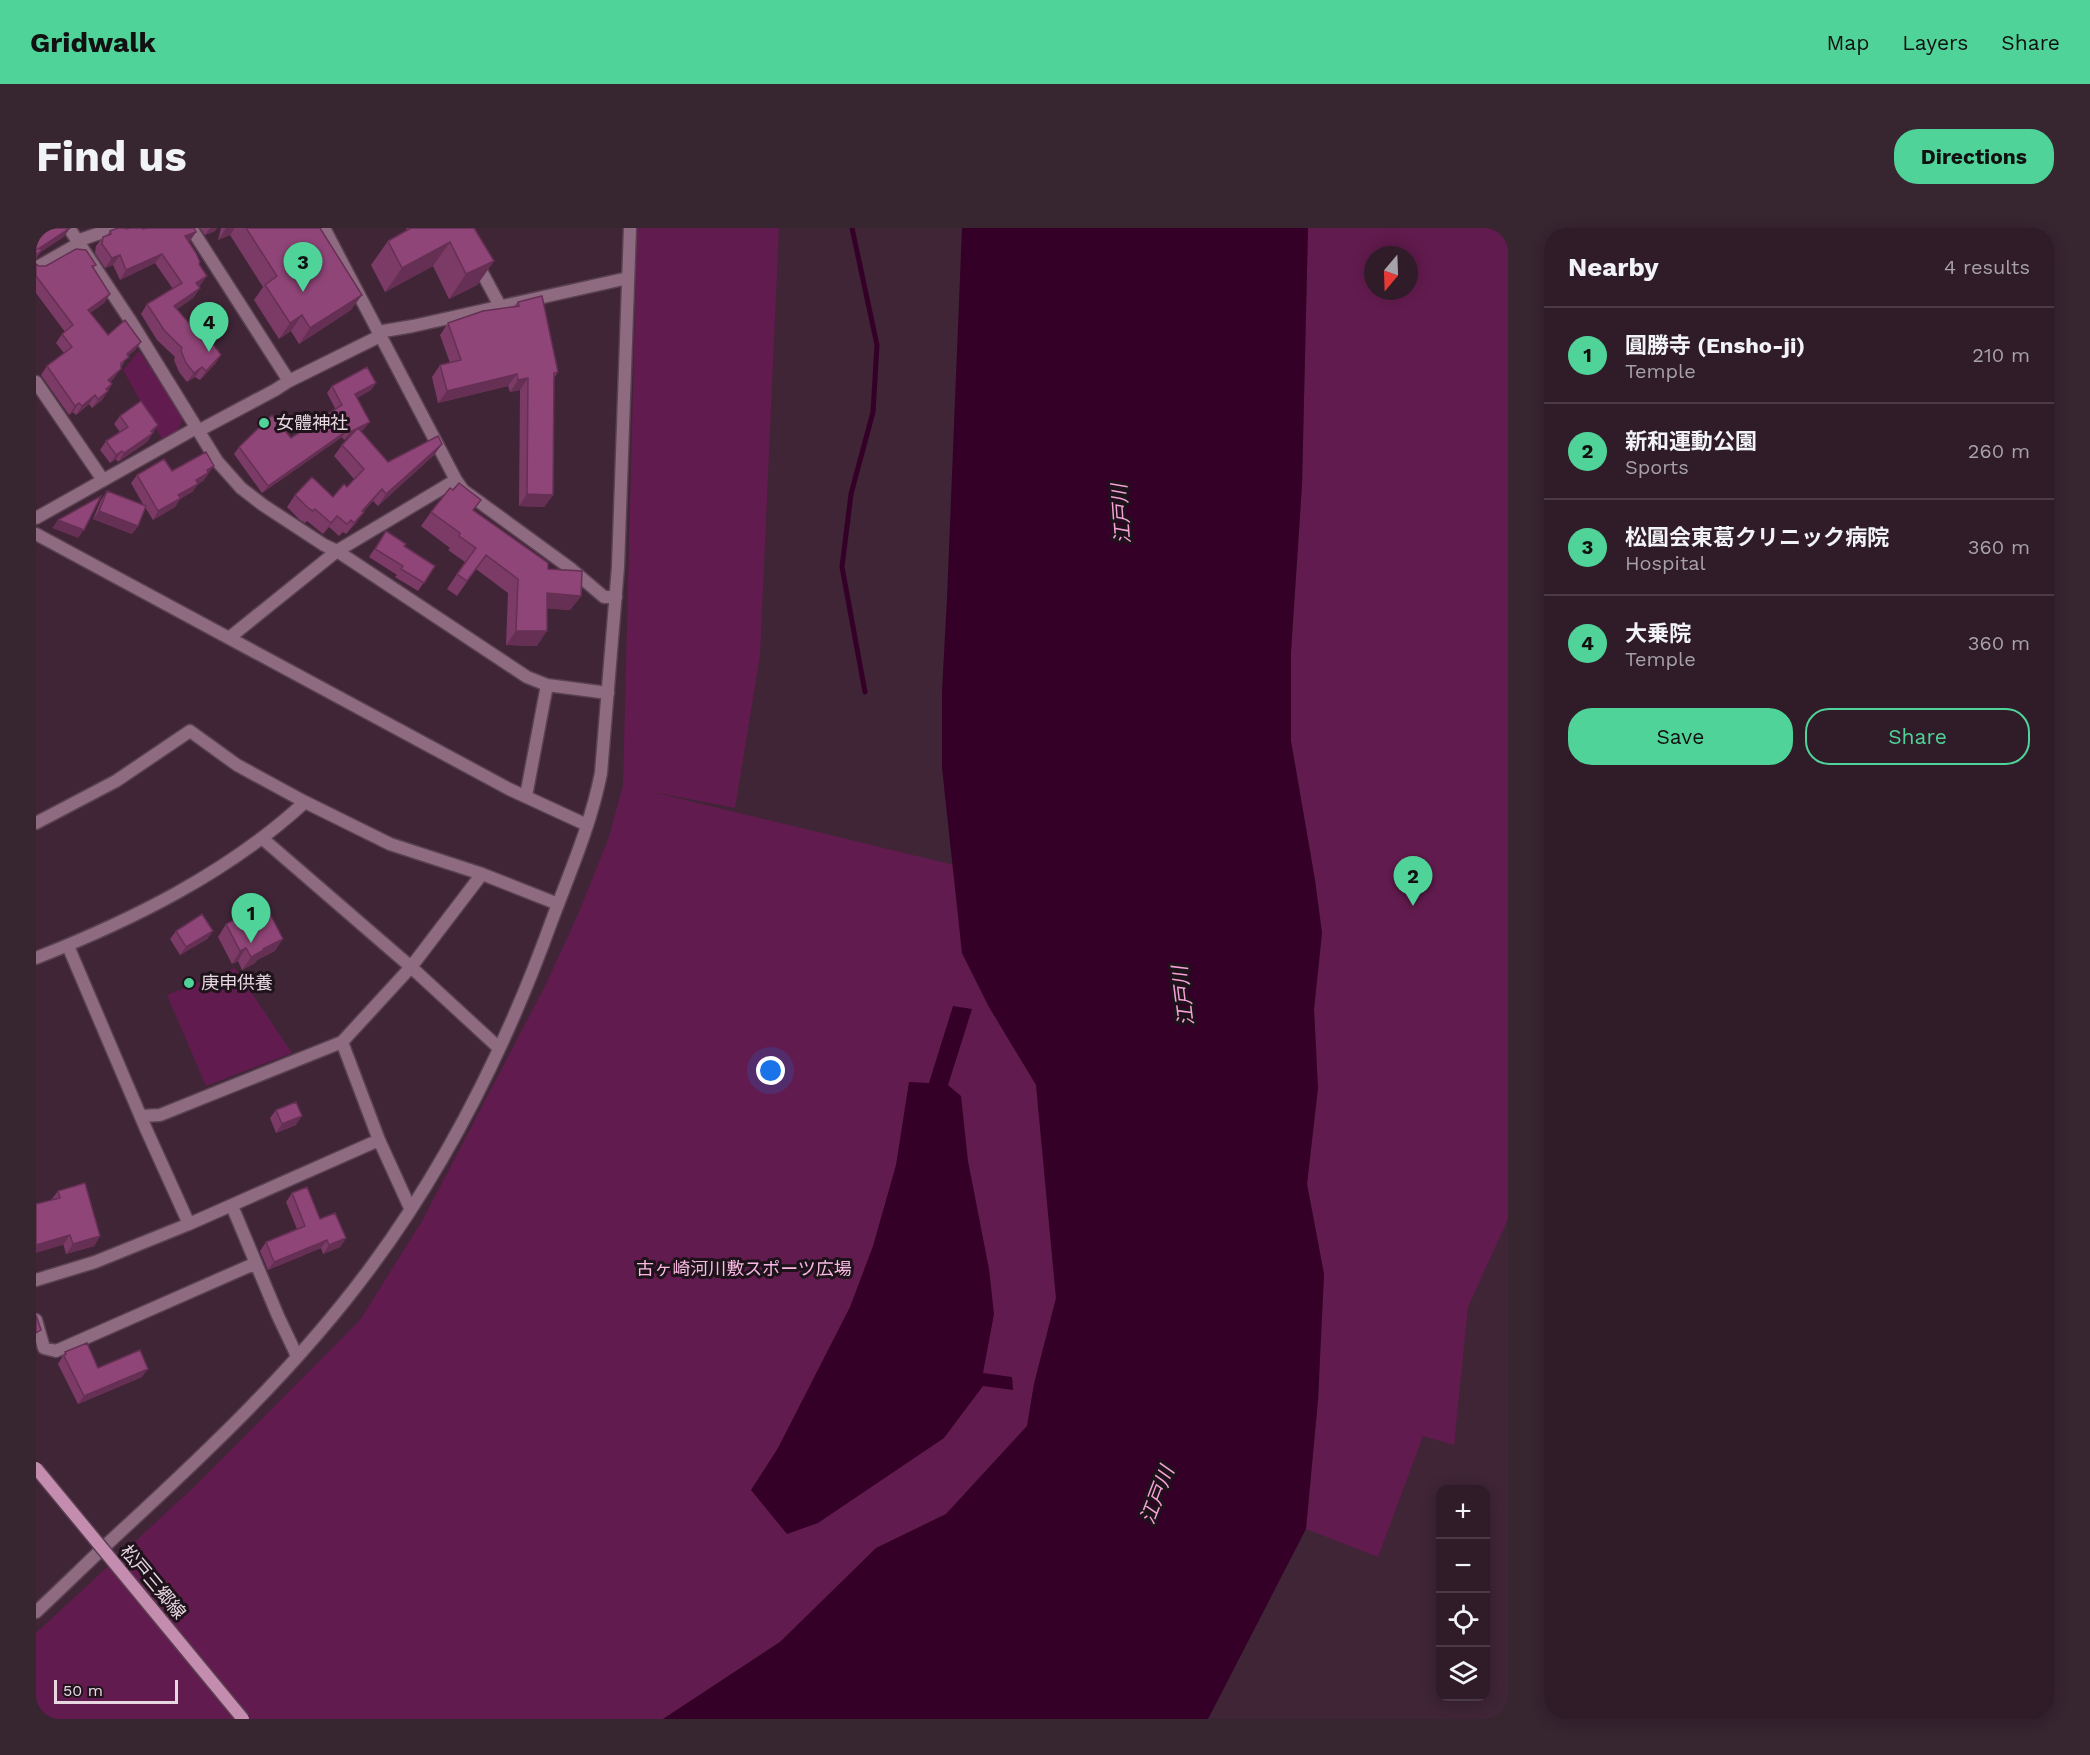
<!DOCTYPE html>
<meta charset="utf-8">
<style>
body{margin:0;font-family:"Work Sans","Noto Sans JP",sans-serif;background:#372530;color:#f1f3f6}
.controls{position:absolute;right:18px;bottom:18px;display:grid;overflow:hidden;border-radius:12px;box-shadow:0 3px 15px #0003}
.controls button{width:54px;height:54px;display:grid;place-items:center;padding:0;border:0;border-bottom:2px solid #4a3a45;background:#2f1c28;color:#f1f3f6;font:30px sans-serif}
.compass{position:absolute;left:1328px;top:18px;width:54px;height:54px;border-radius:50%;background:#2f1c28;box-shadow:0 3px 15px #0003;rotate:199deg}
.scale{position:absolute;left:18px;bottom:15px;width:124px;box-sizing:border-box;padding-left:6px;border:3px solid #e8d7e1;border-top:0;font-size:16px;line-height:21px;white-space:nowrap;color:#e8d7e1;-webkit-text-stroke:4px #1e131a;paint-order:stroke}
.you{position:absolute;left:735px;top:843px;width:21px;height:21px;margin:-15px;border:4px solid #fff;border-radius:50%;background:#1a73e8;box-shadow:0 0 0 9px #1a73e833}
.badge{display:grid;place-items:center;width:39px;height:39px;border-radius:50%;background:#4fd399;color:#111;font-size:20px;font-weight:700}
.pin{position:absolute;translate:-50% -50px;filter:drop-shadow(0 2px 3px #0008)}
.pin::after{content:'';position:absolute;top:32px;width:21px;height:18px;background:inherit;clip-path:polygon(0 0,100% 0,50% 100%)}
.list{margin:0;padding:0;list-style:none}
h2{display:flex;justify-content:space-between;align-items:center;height:78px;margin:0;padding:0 24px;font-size:26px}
h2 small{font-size:20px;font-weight:400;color:#a7a1a8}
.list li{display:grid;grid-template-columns:39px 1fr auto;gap:18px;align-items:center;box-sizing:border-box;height:96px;padding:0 24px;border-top:2px solid #4a3a45}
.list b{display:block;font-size:22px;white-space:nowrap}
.list p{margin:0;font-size:20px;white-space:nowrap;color:#a7a1a8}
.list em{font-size:20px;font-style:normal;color:#a7a1a8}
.actions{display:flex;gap:12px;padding:18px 24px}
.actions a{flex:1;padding:14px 0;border:2px solid #4fd399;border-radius:24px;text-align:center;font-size:21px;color:#4fd399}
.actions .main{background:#4fd399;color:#111}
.icon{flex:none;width:33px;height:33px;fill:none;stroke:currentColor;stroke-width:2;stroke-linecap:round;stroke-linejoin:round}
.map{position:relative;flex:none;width:1472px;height:1491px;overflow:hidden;border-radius:24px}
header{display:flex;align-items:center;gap:36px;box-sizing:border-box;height:84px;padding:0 30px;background:#4fd399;color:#111}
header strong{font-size:28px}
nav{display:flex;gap:33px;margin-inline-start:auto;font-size:21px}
.intro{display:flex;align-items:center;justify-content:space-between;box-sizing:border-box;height:144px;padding:0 36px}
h1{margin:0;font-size:42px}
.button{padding:15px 27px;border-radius:24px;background:#4fd399;color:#111;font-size:21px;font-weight:700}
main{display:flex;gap:36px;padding:0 36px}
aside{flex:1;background:#2f1c28;border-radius:24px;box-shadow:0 3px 15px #0003}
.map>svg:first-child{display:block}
.green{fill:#621b4e;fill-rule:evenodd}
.water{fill:#340027}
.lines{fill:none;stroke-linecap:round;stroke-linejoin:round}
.stream{stroke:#340027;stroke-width:5}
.minor-casing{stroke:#5a4151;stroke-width:15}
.tertiary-casing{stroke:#5a4151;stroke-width:15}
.minor{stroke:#8e6b81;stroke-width:12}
.tertiary{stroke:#8e6b81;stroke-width:12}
.secondary-bridge-casing{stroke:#5a4151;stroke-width:15;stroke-linecap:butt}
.secondary-bridge{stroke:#c48db0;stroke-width:12}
.wall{fill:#7c3b67}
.shaded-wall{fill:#653054}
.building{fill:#904578;stroke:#653054;stroke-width:1.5}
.poi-dot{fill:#4fd399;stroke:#1e131a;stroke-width:2}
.labels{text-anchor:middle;stroke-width:6;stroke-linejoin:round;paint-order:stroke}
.poi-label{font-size:18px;fill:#e8d7e1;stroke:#1e131a;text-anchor:start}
.park-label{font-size:18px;fill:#f9b9e2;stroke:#1e131a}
.street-label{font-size:18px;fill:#e8d7e1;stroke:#1e131a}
.water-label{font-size:20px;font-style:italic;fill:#f6a1d8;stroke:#1e131a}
</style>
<header>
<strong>Gridwalk</strong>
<nav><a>Map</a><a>Layers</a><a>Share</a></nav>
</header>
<div class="intro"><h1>Find us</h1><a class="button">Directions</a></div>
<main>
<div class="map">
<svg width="1472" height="1491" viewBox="0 0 1472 1491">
<rect width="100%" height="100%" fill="#3f2536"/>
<path class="green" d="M 601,0 L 743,0 L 724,428 L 699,580 L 612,563 L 918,637 L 926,725 L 953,779 L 1000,856 L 1020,1070 L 998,1156 L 991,1198 L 910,1286 L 840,1321 L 744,1414 L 627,1491 L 0,1491 L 0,1405 L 159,1258 L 324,1092 L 386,993 L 510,756 L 543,684 L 573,609 L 587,557 Z
M 1272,0 L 1472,0 L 1472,991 L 1432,1079 L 1418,1217 L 1387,1208 L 1342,1329 L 1270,1301 L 1282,1172 L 1288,1046 L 1271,956 L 1282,860 L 1278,781 L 1286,705 L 1279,652 L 1255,513 L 1255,424 L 1266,257 ZM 1337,27 L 1373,27 L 1373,63 L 1337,63 Z
M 103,123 L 148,189 L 141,204 L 127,213 L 87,142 Z
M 199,740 L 256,825 L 170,858 L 131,767 Z"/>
<path class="water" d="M 926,0 L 1272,0 L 1266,257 L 1255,424 L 1255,513 L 1279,652 L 1286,705 L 1278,781 L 1282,860 L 1271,956 L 1288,1046 L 1282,1172 L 1270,1301 L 1172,1491 L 627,1491 L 744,1414 L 840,1320 L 910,1286 L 991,1198 L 998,1156 L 1020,1070 L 1000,857 L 953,779 L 926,725 L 906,540 L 906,463 L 911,370 Z
M 917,778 L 936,781 L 912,857 L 925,868 L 932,933 L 953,1041 L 958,1086 L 947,1145 L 976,1149 L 977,1162 L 947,1158 L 908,1210 L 782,1295 L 751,1306 L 715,1262 L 742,1220 L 814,1079 L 837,1018 L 860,937 L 873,854 L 893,855 Z"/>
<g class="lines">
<path class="stream" d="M 816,0 L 841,117 L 837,184 L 815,266 L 806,339 L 829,464"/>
<defs>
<path id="minor" d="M 33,0 L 94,92 L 181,233 L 205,260 L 227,277 L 288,317 L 301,323 L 491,449 L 511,457 L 572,465
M 155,0 L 253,153
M 288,0 L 420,252 L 427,262 L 534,340 L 568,369 L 580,369
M 41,13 L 78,0
M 441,35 L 464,78
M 0,40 L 42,16
M 342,104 L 377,98 L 592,50
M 0,154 L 67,252
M 162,203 L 239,162 L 253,153 L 344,108
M 0,290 L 160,200
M 0,306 L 473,561 L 551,597
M 193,410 L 301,323 L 420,252
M 490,568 L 511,457
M 0,595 L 80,553 L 154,503 L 201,537 L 269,574 L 354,616 L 446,646 L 522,676
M 227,611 L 375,739 L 463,820
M 0,730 C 96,692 192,645 269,574
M 306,814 L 343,912
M 105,888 L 124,887 L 306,814 L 375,739 L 446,646
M 196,978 L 242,1088 L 261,1128
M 153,996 L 343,912 L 374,980
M 0,1052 L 59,1034 L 153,996 L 110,901 L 32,718
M 0,1092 L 8,1120 L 20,1123 L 220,1035"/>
<path id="tertiary" d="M 0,1384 C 28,1358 55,1331 83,1305 C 172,1223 262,1138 335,1039 C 412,935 472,814 516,692 C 534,644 555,596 565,545 L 582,339 L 594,0"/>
</defs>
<use href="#minor" class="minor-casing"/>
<use href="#tertiary" class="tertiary-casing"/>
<use href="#minor" class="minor"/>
<use href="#tertiary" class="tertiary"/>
<defs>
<path id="secondary-bridge" d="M 0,1240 L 207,1491"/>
</defs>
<use href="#secondary-bridge" class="secondary-bridge-casing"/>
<use href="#secondary-bridge" class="secondary-bridge"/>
</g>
<path class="wall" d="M 164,0 L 181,0 L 179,3 L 169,7 Z
M 185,0 L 284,0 L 315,82 L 263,116 L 255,103 L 243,111 L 218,72 L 227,59 L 194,7 L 182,12 Z
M 370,0 L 438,0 L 458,33 L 441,57 L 413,71 L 397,38 L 349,64 L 335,37 L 352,13 L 371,2 Z
M 90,1 L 160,4 L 152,13 L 164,34 L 163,36 L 164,58 L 163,59 L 164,60 L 157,70 L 141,81 L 167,111 L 185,127 L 179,136 L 164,152 L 159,149 L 151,154 L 143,144 L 138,132 L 139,129 L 121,112 L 105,86 L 111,76 L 137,61 L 119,35 L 84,52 L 77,37 L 69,40 L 59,25 L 60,18 L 67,9 L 71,7 L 74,3 Z
M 0,36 L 3,38 L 60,37 L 57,40 L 74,66 L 68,75 L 54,85 L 72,107 L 105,114 L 99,122 L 92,128 L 78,150 L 74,154 L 76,156 L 66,172 L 56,180 L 53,176 L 40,187 L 37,184 L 33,187 L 5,147 L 11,138 L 28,125 L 20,115 L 26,106 L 29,104 L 0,65 Z
M 482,74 L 522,144 L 518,150 L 517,267 L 508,279 L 483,278 L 484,162 L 474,164 L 472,158 L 402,175 L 396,149 L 404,137 L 414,135 L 404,107 L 412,95 L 478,78 Z
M 340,155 L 335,162 L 321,170 L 328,201 L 325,203 L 352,234 L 406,216 L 398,227 L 342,278 L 337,273 L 327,284 L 320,295 L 310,306 L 307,304 L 303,308 L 293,299 L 287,306 L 271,293 L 269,295 L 264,292 L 251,279 L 259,267 L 297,269 L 311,259 L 318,251 L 298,228 L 306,217 L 313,209 L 308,212 L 306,209 L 226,265 L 198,226 L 203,219 L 255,210 L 300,182 L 291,165 L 296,158 Z
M 84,188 L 122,197 L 111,214 L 82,234 L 80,231 L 74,235 L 64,222 L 70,213 L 84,204 L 78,196 Z
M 136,243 L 172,246 L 167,253 L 162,256 L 156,264 L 144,271 L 139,279 L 117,292 L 109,279 L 102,298 L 96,306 L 57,291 L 65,272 L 71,263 L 108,278 L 95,255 L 101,247 Z
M 438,282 L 545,368 L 534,382 L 511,380 L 501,418 L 470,417 L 472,365 L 440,341 L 421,368 L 411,361 L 429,334 L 412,322 L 414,320 L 385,298 L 395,284 Z
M 350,303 L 368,318 L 399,338 L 382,363 L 359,349 L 361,347 L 333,329 Z
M 190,696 L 239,723 L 221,732 L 219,735 L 206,742 L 202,733 L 196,736 L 182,709 Z
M 140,703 L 177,703 L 171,711 L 144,727 L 134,711 Z
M 240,882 L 260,897 L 240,905 L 234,890 Z
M 22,963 L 64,1008 L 58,1018 L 30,1026 L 15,972 Z
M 256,965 L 284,991 L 310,1010 L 304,1019 L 287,1026 L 285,1020 L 232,1042 L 224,1023 L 230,1014 L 261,1001 L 250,974 Z
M 29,1124 L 62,1140 L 106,1149 L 42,1176 L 22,1136 Z"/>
<path class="shaded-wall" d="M 34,0 L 28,9 L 5,24 L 0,31 L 0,24 L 2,21 Z
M 174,0 L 181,0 L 179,3 L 169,7 Z
M 190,0 L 199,0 L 194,7 L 182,12 Z
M 160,4 L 154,13 L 142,17 L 149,8 Z
M 414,14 L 397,38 L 349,64 L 366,40 Z
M 126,26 L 119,35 L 84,52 L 90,42 Z
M 84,27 L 77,37 L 69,40 L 76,30 Z
M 458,33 L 441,57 L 413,71 L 430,46 Z
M 171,48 L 164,58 L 154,64 L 160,55 Z
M 164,60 L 157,70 L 131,87 L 138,78 Z
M 74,66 L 68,75 L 45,91 L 52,82 Z
M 326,67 L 315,82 L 263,116 L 274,100 Z
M 266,87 L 255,103 L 243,111 L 254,95 Z
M 105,114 L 99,122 L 84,135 L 91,126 Z
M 185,127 L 179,136 L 164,152 L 170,143 Z
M 166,139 L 159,149 L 151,154 L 158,145 Z
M 85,141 L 78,150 L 66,160 L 72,152 Z
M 481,146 L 472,158 L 402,175 L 411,163 Z
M 492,150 L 484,162 L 474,164 L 482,152 Z
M 340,155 L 335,162 L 314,174 L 319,166 Z
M 76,156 L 66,172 L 56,180 L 70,161 Z
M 59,167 L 53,176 L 40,187 L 46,178 Z
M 43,175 L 37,184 L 33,187 L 39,178 Z
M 334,194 L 328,201 L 308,212 L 314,204 Z
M 122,197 L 111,214 L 82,234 L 88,225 Z
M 312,202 L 306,209 L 226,265 L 232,258 Z
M 406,216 L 398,227 L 342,278 L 350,266 Z
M 86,223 L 80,231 L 74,235 L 80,227 Z
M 178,238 L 167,253 L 162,256 L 156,264 L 144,271 L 139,279 L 117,292 L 122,283 L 171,242 Z
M 346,261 L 337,273 L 318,294 L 326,283 Z
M 491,266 L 517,267 L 508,279 L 483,278 Z
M 63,283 L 102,298 L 96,306 L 57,291 Z
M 328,284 L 320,295 L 310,306 L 318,295 Z
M 301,288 L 293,299 L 287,306 L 295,295 Z
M 22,292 L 48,302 L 42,310 L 16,300 Z
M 511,365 L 545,368 L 534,382 L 501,380 Z
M 480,403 L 511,403 L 501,418 L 470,417 Z
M 177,703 L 171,711 L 144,727 L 150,719 Z
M 247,711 L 239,723 L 221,732 L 219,735 L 206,742 L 215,729 L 227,721 Z
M 210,720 L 202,733 L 196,736 L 204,723 Z
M 266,888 L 260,897 L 240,905 L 246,896 Z
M 34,1007 L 27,1017 L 0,1025 L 0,1017 Z
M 64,1008 L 58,1018 L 30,1026 L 37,1016 Z
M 310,1010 L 304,1019 L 287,1026 L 293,1017 Z
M 291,1012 L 285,1020 L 232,1042 L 238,1034 Z
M 112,1141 L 106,1149 L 42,1176 L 48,1168 Z"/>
<path class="building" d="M 0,0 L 34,0 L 2,21 L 7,21 L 0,27 Z
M 82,0 L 89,0 L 90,1 L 94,0 L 107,0 L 107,1 L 111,0 L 158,0 L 160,4 L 149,8 L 160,25 L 164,34 L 163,36 L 171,48 L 160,55 L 164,60 L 138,78 L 167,111 L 174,112 L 185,127 L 170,143 L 166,139 L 158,145 L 150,135 L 145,123 L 146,120 L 128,102 L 111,76 L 146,55 L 126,26 L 90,42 L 84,27 L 76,30 L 66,16 L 67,9 L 75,6 L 74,3 Z
M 210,0 L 284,0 L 326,67 L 274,100 L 266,87 L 254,95 L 229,57 L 241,48 Z
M 375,0 L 438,0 L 458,33 L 430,46 L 414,14 L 366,40 L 352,13 Z
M 40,21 L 50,22 L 60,37 L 56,38 L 74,66 L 52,82 L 72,107 L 89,92 L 105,114 L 91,126 L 93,129 L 85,135 L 85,141 L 72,152 L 76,156 L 70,161 L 72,163 L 62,171 L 59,167 L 46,178 L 43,175 L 39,178 L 11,138 L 36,119 L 26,106 L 37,97 L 0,48 L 0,36 L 3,38 L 10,38 Z
M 506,68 L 522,144 L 518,145 L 517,267 L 491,266 L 492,150 L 482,152 L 481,146 L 411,163 L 404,137 L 425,132 L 412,95 L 447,83 L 483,78 L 482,74 Z
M 331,139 L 340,155 L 319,166 L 334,194 L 314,204 L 312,202 L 232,258 L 203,219 L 236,187 L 255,210 L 306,177 L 296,158 Z
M 105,173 L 122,197 L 115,203 L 117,205 L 88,225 L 86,223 L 80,227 L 70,213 L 92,199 L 84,188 Z
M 322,200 L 352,234 L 402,208 L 406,216 L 350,266 L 346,261 L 326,283 L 328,284 L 318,295 L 315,292 L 311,296 L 301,288 L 295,295 L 279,281 L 277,283 L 272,280 L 259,267 L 276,249 L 297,269 L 308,256 L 311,259 L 328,241 L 306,217 Z
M 170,224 L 178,238 L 171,242 L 172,245 L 160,252 L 162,256 L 142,267 L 145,270 L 122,283 L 101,247 L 128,231 L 136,243 Z
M 423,255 L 445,272 L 437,282 L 512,335 L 512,341 L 546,343 L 545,368 L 511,365 L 511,403 L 480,403 L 482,351 L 450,327 L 431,353 L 421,346 L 440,320 L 423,308 L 424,305 L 395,284 L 414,260 L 417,262 Z
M 71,263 L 110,278 L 102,298 L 63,283 Z
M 65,268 L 48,302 L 22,292 Z
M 350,303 L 370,316 L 368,318 L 399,338 L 388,355 L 365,341 L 367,338 L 339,321 Z
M 229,676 L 247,711 L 227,721 L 228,722 L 215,729 L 210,720 L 204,723 L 190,696 Z
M 166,686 L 177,703 L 150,719 L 140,703 Z
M 260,874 L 266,888 L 246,896 L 240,882 Z
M 49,955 L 64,1008 L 37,1016 L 34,1007 L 0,1017 L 0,976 L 24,970 L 22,963 Z
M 271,959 L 284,991 L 299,985 L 310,1010 L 293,1017 L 291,1012 L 238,1034 L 230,1014 L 269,998 L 256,965 Z
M 0,1087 L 5,1102 L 0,1105 Z
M 51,1115 L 62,1140 L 104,1122 L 112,1141 L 48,1168 L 28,1128 L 30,1126 L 29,1124 Z"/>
<g class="poi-dot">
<circle cx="228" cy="195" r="6"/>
<circle cx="153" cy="755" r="6"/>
</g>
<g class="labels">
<g class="poi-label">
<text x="240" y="201">女體神社</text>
<text x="165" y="761">庚申供養</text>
</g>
<g class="park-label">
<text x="708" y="1047">古ヶ崎河川敷スポーツ広場</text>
</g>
<g class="street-label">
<text transform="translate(117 1354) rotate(50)" y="6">松戸三郷線</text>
</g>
<g class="water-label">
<text transform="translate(1085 286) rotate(-94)" y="7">江戸川</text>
<text transform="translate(1147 768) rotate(-97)" y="7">江戸川</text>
<text transform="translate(1121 1267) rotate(-69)" y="7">江戸川</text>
</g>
</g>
</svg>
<div class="controls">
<button>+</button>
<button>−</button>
<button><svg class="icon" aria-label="locate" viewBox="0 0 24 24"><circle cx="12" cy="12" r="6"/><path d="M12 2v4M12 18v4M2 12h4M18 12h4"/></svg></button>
<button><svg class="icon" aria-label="layers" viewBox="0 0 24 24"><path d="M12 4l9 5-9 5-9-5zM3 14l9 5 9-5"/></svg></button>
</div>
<svg class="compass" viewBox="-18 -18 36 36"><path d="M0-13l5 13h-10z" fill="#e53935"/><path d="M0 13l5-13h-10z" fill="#a7a1a8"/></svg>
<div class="scale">50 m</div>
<div class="you"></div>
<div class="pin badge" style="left:215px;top:715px">1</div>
<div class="pin badge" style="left:1377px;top:678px">2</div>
<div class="pin badge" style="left:267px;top:64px">3</div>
<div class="pin badge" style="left:173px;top:124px">4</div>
</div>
<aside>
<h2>Nearby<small>4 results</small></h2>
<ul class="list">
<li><span class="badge">1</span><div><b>圓勝寺 (Ensho-ji)</b><p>Temple</p></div><em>210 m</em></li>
<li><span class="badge">2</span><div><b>新和運動公園</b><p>Sports</p></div><em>260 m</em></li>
<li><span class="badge">3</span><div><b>松圓会東葛クリニック病院</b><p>Hospital</p></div><em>360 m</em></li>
<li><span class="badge">4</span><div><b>大乗院</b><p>Temple</p></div><em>360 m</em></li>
</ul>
<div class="actions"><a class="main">Save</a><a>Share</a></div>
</aside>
</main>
